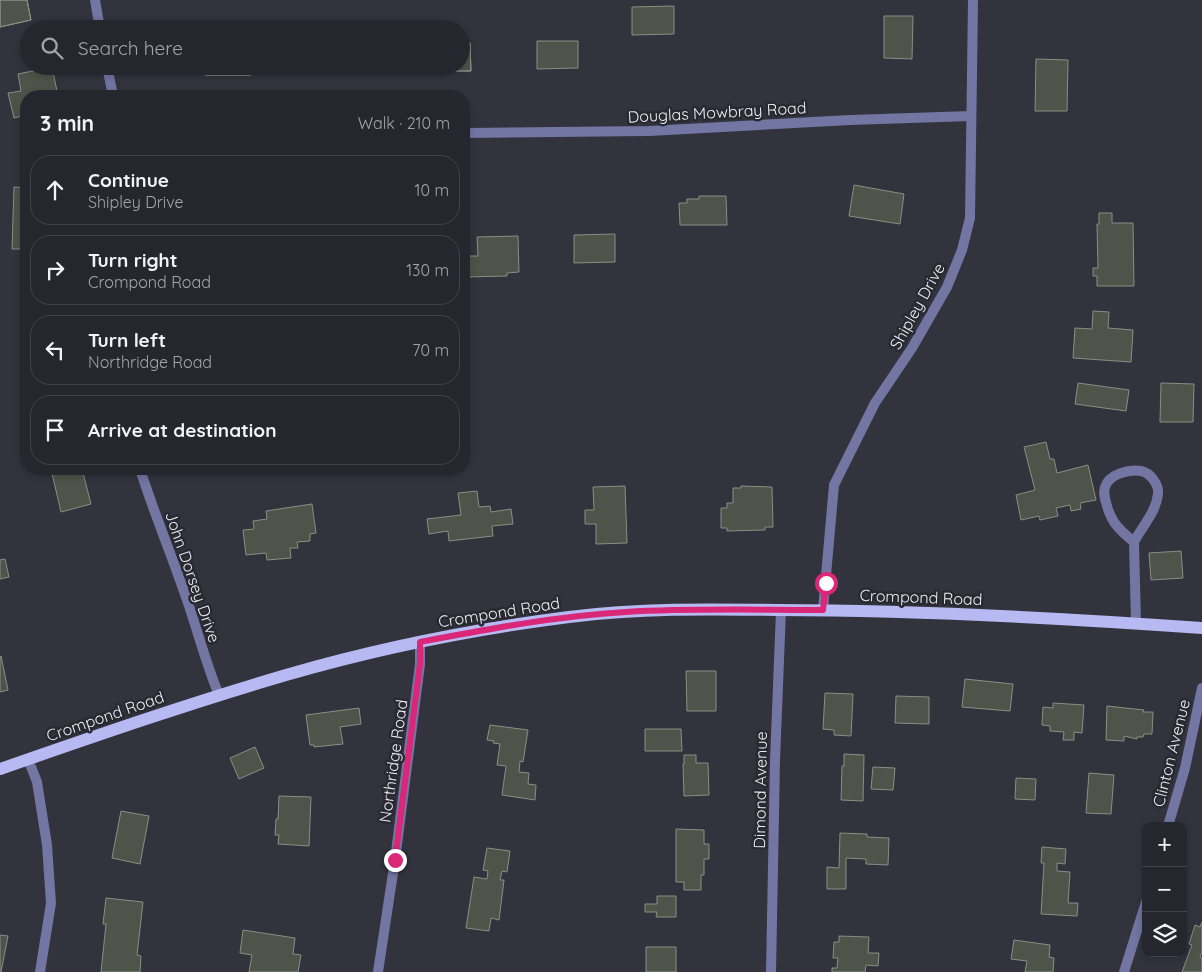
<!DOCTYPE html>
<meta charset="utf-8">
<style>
body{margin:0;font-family:Quicksand,sans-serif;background:#2e2e36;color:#f1f3f6}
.controls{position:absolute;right:15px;bottom:15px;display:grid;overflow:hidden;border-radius:10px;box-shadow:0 2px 8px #0003}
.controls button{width:45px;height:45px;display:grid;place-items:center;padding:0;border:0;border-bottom:1px solid #42434a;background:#26262e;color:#f1f3f6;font:25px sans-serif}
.stop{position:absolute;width:15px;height:15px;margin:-11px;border:4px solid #db2777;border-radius:50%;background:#fff}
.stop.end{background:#db2777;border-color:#fff;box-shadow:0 1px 5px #0008}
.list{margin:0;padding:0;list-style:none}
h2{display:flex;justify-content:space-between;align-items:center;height:65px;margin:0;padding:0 20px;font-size:21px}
h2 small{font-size:16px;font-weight:400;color:#a4a5aa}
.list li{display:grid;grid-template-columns:32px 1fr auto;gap:15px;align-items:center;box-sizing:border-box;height:70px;margin:0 10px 10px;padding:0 10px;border:1px solid #42434a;border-radius:20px}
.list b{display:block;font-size:19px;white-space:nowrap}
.list p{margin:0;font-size:16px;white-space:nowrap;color:#a4a5aa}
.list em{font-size:16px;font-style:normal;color:#a4a5aa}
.icon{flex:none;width:28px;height:28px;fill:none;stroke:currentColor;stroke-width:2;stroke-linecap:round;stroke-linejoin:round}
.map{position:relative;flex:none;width:1202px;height:972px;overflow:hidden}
.search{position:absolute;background:#26262e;box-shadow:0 2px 8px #0003;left:20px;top:20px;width:450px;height:55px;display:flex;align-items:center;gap:12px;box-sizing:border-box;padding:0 18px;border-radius:28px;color:#a4a5aa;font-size:19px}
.panel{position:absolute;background:#26262e;box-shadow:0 2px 8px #0003;left:20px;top:90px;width:450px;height:385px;border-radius:20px}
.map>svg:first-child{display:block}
.building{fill:#4f544a;stroke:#8a8f84}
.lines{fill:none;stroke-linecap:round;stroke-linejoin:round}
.service{stroke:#7375a3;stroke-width:10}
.minor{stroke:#7375a3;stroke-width:10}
.primary{stroke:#b7b9f2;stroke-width:12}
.route{stroke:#db2777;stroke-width:6}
.labels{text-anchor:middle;stroke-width:5;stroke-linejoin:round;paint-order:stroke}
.street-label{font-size:16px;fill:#edeef4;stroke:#282932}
</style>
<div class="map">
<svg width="1202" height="972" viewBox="0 0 1202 972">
<rect width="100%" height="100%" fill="#32333d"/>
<path class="building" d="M 0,0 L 27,0 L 31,20 L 0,27 Z
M 0,0 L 27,0 L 31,20 L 0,27 Z
M 674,6 L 674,34 L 632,35 L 632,7 Z
M 884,16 L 913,16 L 912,59 L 884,58 Z
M 537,41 L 578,41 L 578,68 L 537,69 Z
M 461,43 L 470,43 L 471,71 L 430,71 L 430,66 L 461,66 Z
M 461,43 L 470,43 L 471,71 L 430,71 L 430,66 L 461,66 Z
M 1036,59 L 1068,60 L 1067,111 L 1035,111 Z
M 181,66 L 251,66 L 251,75 L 205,75 L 205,69 L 181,70 Z
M 181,66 L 251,66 L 251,75 L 205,75 L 205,69 L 181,70 Z
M 338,66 L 401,66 L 401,70 L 338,70 Z
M 338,66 L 401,66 L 401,70 L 338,70 Z
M 52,67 L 58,96 L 26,96 L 26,115 L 14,118 L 8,93 L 21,91 L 18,74 Z
M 854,185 L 904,194 L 900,224 L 849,216 Z
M 14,187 L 26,188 L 26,249 L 12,249 Z
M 699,196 L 726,196 L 727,225 L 680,225 L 679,203 L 687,203 L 687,199 L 699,199 Z
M 1099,213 L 1112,213 L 1112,223 L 1133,223 L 1134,286 L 1097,286 L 1097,276 L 1093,276 L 1093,268 L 1098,268 L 1097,224 L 1099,224 Z
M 615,234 L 615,262 L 574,263 L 574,235 Z
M 518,236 L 519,272 L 507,273 L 507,276 L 467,277 L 466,256 L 478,256 L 477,237 Z
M 1093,311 L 1109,312 L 1108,328 L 1133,330 L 1131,362 L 1073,358 L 1075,328 L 1092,329 Z
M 1078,383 L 1129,390 L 1126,411 L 1075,404 Z
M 1161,383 L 1194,384 L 1193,422 L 1160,422 Z
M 1046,442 L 1050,459 L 1054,459 L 1057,473 L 1088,465 L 1096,500 L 1080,503 L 1081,509 L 1071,511 L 1070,505 L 1056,508 L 1058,516 L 1040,520 L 1039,516 L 1021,520 L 1016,495 L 1035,490 L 1024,447 Z
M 51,469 L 82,469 L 91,504 L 61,512 Z
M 625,486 L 627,543 L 596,544 L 596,524 L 585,524 L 585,510 L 594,510 L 593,487 Z
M 741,486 L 772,487 L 773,527 L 765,527 L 765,530 L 727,531 L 727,528 L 721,528 L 721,508 L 727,508 L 727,503 L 733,503 L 733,488 L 741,488 Z
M 477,491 L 479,507 L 490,506 L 491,512 L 511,509 L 513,524 L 492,526 L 493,536 L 449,541 L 448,531 L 429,534 L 427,519 L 461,515 L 458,493 Z
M 312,504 L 316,533 L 310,534 L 310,541 L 297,542 L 298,548 L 290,548 L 291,558 L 267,560 L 266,553 L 246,555 L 243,530 L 254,529 L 253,521 L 267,519 L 266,511 Z
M 1181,551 L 1183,578 L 1151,580 L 1149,553 Z
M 5,559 L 9,577 L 0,579 L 0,560 Z
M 1,656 L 8,690 L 0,692 L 0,657 Z
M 686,671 L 716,671 L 716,711 L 687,711 Z
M 965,679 L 1013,684 L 1010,711 L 962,707 Z
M 825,693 L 853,694 L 851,736 L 834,735 L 834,730 L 823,729 Z
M 896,696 L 929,697 L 929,724 L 895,723 Z
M 1053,703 L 1084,705 L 1082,733 L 1074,732 L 1074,740 L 1063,740 L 1064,732 L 1050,731 L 1050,726 L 1042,725 L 1043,707 L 1053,708 Z
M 1107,706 L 1144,710 L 1143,712 L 1153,712 L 1152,734 L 1144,734 L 1143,737 L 1137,737 L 1137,739 L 1124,736 L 1124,741 L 1106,740 Z
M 359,708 L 361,724 L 340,727 L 343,744 L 314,747 L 314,745 L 310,745 L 306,715 Z
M 490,725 L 528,730 L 523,762 L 520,761 L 519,772 L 529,773 L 528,784 L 536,785 L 535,800 L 502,795 L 506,766 L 497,765 L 500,744 L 493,743 L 494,741 L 487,740 Z
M 645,729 L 681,729 L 682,751 L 645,751 Z
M 255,747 L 264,768 L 239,779 L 230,758 Z
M 844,754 L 864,755 L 863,801 L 841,800 L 842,766 L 844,766 Z
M 684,755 L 696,755 L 696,763 L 708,763 L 709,795 L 684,796 L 683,764 L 684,764 Z
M 873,767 L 895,768 L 893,790 L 871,789 Z
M 1089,773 L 1114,775 L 1111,814 L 1086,813 Z
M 1016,778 L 1036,779 L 1035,800 L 1015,799 Z
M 279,796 L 311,797 L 309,846 L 278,844 L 279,835 L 275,835 L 276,819 L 278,819 Z
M 121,811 L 149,816 L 140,864 L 112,858 Z
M 676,829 L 704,830 L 704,844 L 709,844 L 709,859 L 704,859 L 704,875 L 701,875 L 701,890 L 684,890 L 684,882 L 676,882 Z
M 840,833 L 867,834 L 867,837 L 889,838 L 888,865 L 866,864 L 866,859 L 846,858 L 846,889 L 827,889 L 827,867 L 839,868 Z
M 1042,847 L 1066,849 L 1065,864 L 1057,863 L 1057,871 L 1070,872 L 1068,903 L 1078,903 L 1077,916 L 1041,914 L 1044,863 L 1041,863 Z
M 487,848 L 510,851 L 507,872 L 502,871 L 500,880 L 504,880 L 499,920 L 491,918 L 489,931 L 466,928 L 474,877 L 487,879 L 488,871 L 483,870 Z
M 657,896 L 676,896 L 676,917 L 656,917 L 657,912 L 645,912 L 645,904 L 657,904 Z
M 106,898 L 143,902 L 137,955 L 141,956 L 140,972 L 101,972 L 106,924 L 103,924 Z
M 1202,922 L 1202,952 L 1200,957 L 1202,958 L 1202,972 L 1182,972 L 1192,945 L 1189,944 L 1195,925 L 1200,927 Z
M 243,930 L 295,938 L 293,954 L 301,955 L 298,972 L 249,972 L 252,955 L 240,953 Z
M 0,935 L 8,936 L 1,972 L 0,972 Z
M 839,936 L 869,937 L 868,953 L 879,953 L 878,966 L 866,965 L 865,972 L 832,972 L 832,968 L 837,968 L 838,958 L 833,958 L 834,942 L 839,942 Z
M 1014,940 L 1050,945 L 1049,957 L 1054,958 L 1053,972 L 1025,972 L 1027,961 L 1011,959 Z
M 646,947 L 676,947 L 676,972 L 646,972 Z"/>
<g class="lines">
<path class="service" d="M 1134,542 C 1128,537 1122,532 1117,526 C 1112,520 1109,513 1107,506 C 1105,499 1103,494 1105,487 C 1109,474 1129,469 1141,471 C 1151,473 1159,485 1158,494 C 1156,513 1142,526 1134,542 L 1136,623"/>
<path class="minor" d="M 95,0 L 100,29
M 107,66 L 113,96
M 464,133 L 649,131 L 850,120 L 971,116
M 140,469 C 154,513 172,556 187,600 C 198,632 206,664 219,695
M 823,609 L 834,485 L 875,403 L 912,348 L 947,287 L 962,250 L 970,218 L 973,0
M 28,759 L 37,782 L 47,845 L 51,903 L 40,972
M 1168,826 L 1185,768 L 1202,688
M 378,972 L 395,860 L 420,664 L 420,642
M 771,972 L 775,761 L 781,610
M 1124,972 L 1146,902"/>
<path class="primary" d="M 0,769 C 95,736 190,703 286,675 C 379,648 474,629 569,617 C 638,608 708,609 778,610 C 920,610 1061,618 1202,628"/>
</g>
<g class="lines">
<path class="route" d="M 395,860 L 420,664 L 420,642 C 488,629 557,616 626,612 C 691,608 757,610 823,610 L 826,583"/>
</g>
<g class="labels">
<g class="street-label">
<text transform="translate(717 112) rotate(-3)" y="6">Douglas Mowbray Road</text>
<text transform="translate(917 306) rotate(-61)" y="6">Shipley Drive</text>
<text transform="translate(193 577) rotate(71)" y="6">John Dorsey Drive</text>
<text transform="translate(921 597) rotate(2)" y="6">Crompond Road</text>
<text transform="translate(499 612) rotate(-9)" y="6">Crompond Road</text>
<text transform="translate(105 716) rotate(-19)" y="6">Crompond Road</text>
<text transform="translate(1171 753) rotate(-76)" y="6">Clinton Avenue</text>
<text transform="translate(393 761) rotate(-82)" y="6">Northridge Road</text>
<text transform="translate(760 790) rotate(-89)" y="6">Dimond Avenue</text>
</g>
</g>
</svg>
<div class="controls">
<button>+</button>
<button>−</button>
<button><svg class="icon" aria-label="layers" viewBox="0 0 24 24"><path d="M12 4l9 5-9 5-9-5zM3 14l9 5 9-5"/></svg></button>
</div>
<div class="stop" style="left:826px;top:583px"></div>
<div class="stop end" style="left:395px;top:860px"></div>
<div class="search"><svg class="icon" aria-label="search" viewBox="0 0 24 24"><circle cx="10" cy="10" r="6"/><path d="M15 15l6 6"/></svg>Search here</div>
<section class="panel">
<h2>3 min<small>Walk · 210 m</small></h2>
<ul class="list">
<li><svg class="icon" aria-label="ahead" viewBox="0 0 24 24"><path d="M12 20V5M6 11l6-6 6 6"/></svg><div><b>Continue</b><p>Shipley Drive</p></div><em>10 m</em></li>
<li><svg class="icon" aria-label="right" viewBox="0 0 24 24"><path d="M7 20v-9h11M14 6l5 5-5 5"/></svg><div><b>Turn right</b><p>Crompond Road</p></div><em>130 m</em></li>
<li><svg class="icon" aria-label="left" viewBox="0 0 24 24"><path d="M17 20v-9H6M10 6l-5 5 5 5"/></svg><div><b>Turn left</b><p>Northridge Road</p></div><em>70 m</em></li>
<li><svg class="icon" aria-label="arrive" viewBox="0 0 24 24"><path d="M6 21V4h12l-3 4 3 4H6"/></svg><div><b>Arrive at destination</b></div></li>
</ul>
</section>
</div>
